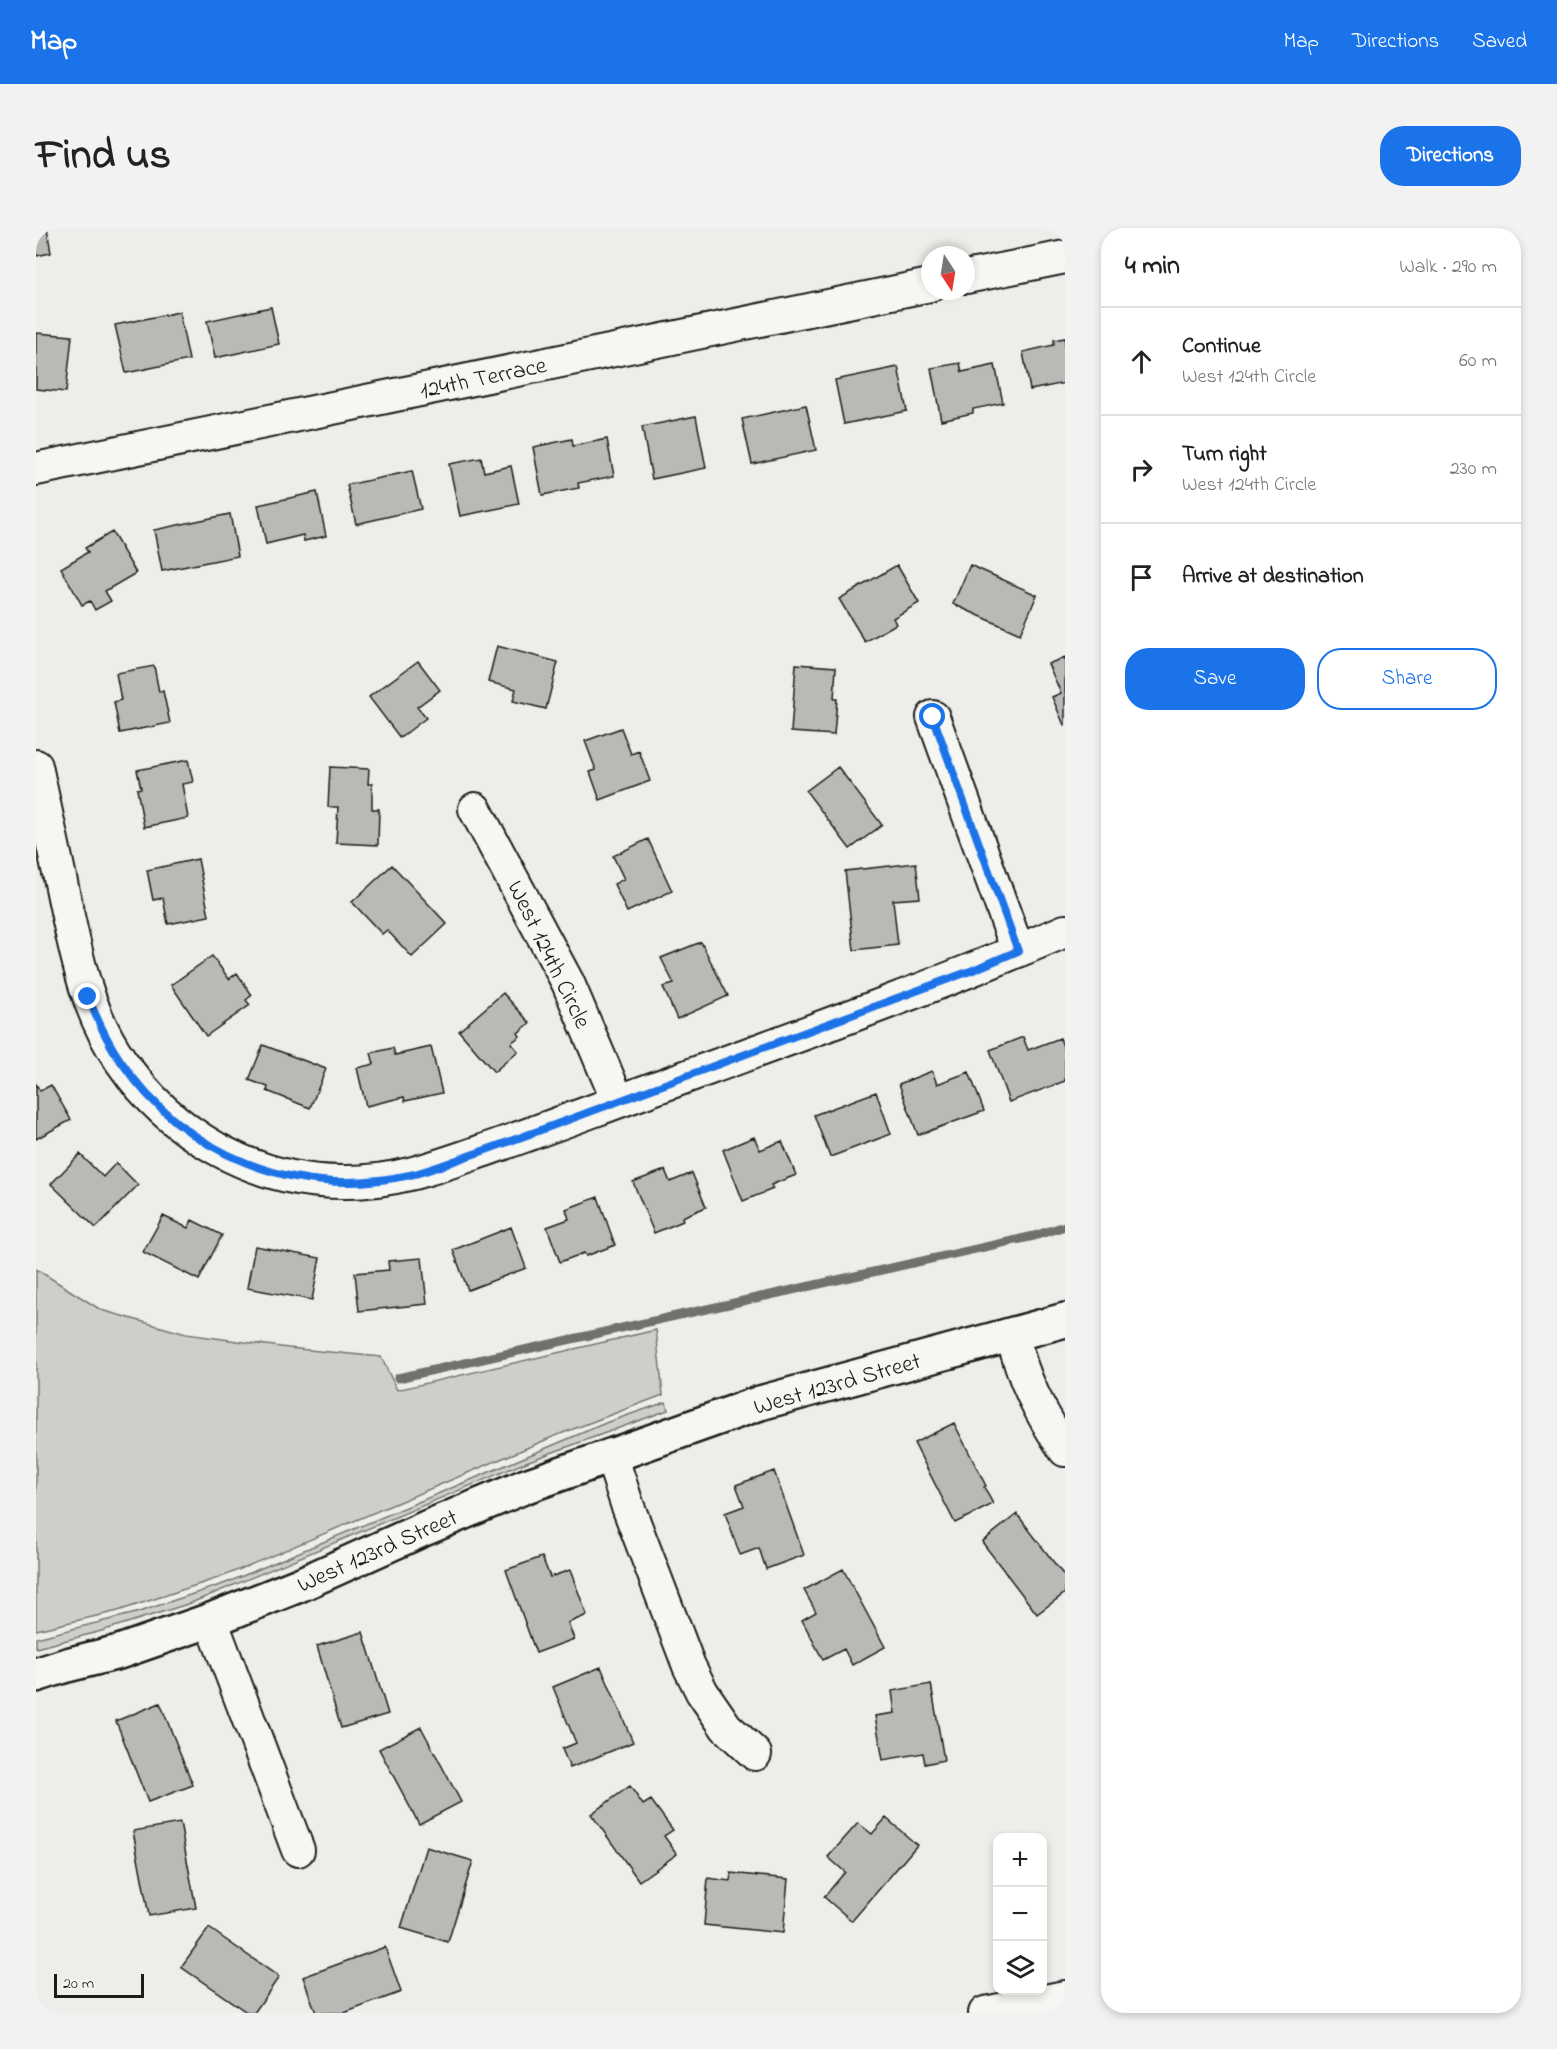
<!DOCTYPE html>
<meta charset="utf-8">
<style>
body{margin:0;font-family:"Indie Flower",sans-serif;background:#f2f2f2;color:#222}
.controls{position:absolute;right:18px;bottom:18px;display:grid;overflow:hidden;border-radius:12px;box-shadow:0 3px 9px #0003}
.controls button{width:54px;height:54px;display:grid;place-items:center;padding:0;border:0;border-bottom:2px solid #e0e0e0;background:#fff;color:#222;font:30px sans-serif}
.compass{position:absolute;left:885px;top:18px;width:54px;height:54px;border-radius:50%;background:#fff;box-shadow:0 3px 9px #0003;rotate:168deg}
.scale{position:absolute;left:18px;bottom:15px;width:90px;box-sizing:border-box;padding-left:6px;border:3px solid #1c1c1c;border-top:0;font-size:16px;line-height:21px;white-space:nowrap;color:#1c1c1c;-webkit-text-stroke:4px #f6f6f2;paint-order:stroke}
.stop{position:absolute;width:18px;height:18px;margin:-14px;border:4px solid #1a73e8;border-radius:50%;background:#fff}
.stop.end{background:#1a73e8;border-color:#fff;box-shadow:0 2px 6px #0008}
.list{margin:0;padding:0;list-style:none}
h2{display:flex;justify-content:space-between;align-items:center;height:78px;margin:0;padding:0 24px;font-size:26px}
h2 small{font-size:20px;font-weight:400;color:#767676}
.list li{display:grid;grid-template-columns:39px 1fr auto;gap:18px;align-items:center;box-sizing:border-box;height:108px;padding:0 24px;border-top:2px solid #e0e0e0}
.list b{display:block;font-size:22px;white-space:nowrap}
.list p{margin:0;font-size:20px;white-space:nowrap;color:#767676}
.list em{font-size:20px;font-style:normal;color:#767676}
.actions{display:flex;gap:12px;padding:18px 24px}
.actions a{flex:1;padding:14px 0;border:2px solid #1a73e8;border-radius:24px;text-align:center;font-size:21px;color:#1a73e8}
.actions .main{background:#1a73e8;color:#fff}
.icon{flex:none;width:33px;height:33px;fill:none;stroke:currentColor;stroke-width:2;stroke-linecap:round;stroke-linejoin:round}
.map{position:relative;flex:none;width:1029px;height:1785px;overflow:hidden;border-radius:24px}
header{display:flex;align-items:center;gap:36px;box-sizing:border-box;height:84px;padding:0 30px;background:#1a73e8;color:#fff}
header strong{font-size:28px}
nav{display:flex;gap:33px;margin-inline-start:auto;font-size:21px}
.intro{display:flex;align-items:center;justify-content:space-between;box-sizing:border-box;height:144px;padding:0 36px}
h1{margin:0;font-size:42px}
.button{padding:15px 27px;border-radius:24px;background:#1a73e8;color:#fff;font-size:21px;font-weight:700}
main{display:flex;gap:36px;padding:0 36px}
aside{flex:1;background:#fff;border-radius:24px;box-shadow:0 3px 9px #0003}
.map>svg:first-child{display:block}
.green{fill:#cececb;stroke:#757574;stroke-width:1.5}
.lines{fill:none;stroke-linecap:round;stroke-linejoin:round}
.stream{stroke:#6f6f6d;stroke-width:9}
.building{fill:#b9b9b6;stroke:#1c1c1c;stroke-width:1.5}
.street-casing{stroke:#1c1c1c;stroke-width:36}
.secondary-casing{stroke:#1c1c1c;stroke-width:38}
.street{stroke:#f6f6f2;stroke-width:32}
.secondary{stroke:#f6f6f2;stroke-width:33}
.route{stroke:#1a73e8;stroke-width:8}
.labels{text-anchor:middle;stroke-width:6;stroke-linejoin:round;paint-order:stroke}
.street-label{font-size:24px;fill:#1c1c1c;stroke:#f6f6f2}
</style>
<header>
<strong>Map</strong>
<nav><a>Map</a><a>Directions</a><a>Saved</a></nav>
</header>
<div class="intro"><h1>Find us</h1><a class="button">Directions</a></div>
<main>
<div class="map">
<svg width="1029" height="1785" viewBox="0 0 1029 1785">
<rect width="100%" height="100%" fill="#edede9"/>
<filter id="ink" filterUnits="userSpaceOnUse"><feTurbulence type="fractalNoise" baseFrequency=".0167" numOctaves="2"/><feDisplacementMap in="SourceGraphic" scale="12" xChannelSelector="R" yChannelSelector="G"/><feConvolveMatrix kernelMatrix="1 2 1 2 8 2 1 2 1" color-interpolation-filters="sRGB"/></filter>
<g filter="url(#ink)">
<path class="green" d="M 0,1041 L 65,1082 L 150,1106 L 252,1120 L 345,1129 L 361,1162 L 620,1102 L 627,1167 L 519,1208 L 188,1348 L 82,1383 L 0,1402 Z
M 630,1174 L 632,1182 L 493,1233 L 155,1375 L 62,1404 L 0,1420 L 0,1410 L 100,1385 L 190,1355 L 572,1194 Z"/>
<g class="lines">
<path class="stream" d="M 362,1150 L 998,1008 L 1029,998"/>
</g>
<path class="building" d="M 0,0 L 11,0 L 15,25 L 0,28 Z
M 235,79 L 243,116 L 179,130 L 171,93 Z
M 143,84 L 153,132 L 90,145 L 79,97 Z
M 0,105 L 36,108 L 30,164 L 0,161 Z
M 1029,110 L 1029,155 L 994,162 L 987,124 L 1018,117 L 1018,112 Z
M 924,135 L 926,144 L 959,137 L 967,175 L 937,181 L 937,185 L 905,192 L 895,140 Z
M 862,139 L 871,183 L 808,196 L 799,152 Z
M 770,177 L 780,222 L 716,236 L 706,191 Z
M 660,188 L 670,240 L 616,251 L 606,199 Z
M 536,211 L 537,218 L 571,211 L 578,248 L 542,255 L 543,260 L 506,267 L 497,219 Z
M 445,230 L 448,244 L 475,238 L 483,276 L 424,288 L 413,236 Z
M 376,243 L 385,281 L 320,296 L 311,257 Z
M 281,264 L 290,308 L 268,313 L 267,307 L 230,316 L 222,277 Z
M 194,286 L 202,328 L 126,343 L 118,302 Z
M 76,304 L 100,345 L 69,363 L 75,373 L 59,382 L 54,373 L 46,377 L 25,340 L 52,324 L 49,320 Z
M 861,337 L 883,375 L 857,390 L 860,396 L 829,414 L 803,371 Z
M 934,337 L 1001,367 L 984,406 L 917,376 Z
M 461,418 L 522,434 L 510,481 L 477,473 L 480,461 L 452,454 Z
M 1029,429 L 1029,497 L 1028,497 L 1016,469 L 1025,465 L 1012,436 Z
M 382,433 L 404,462 L 381,479 L 390,490 L 364,510 L 333,469 Z
M 760,436 L 800,439 L 798,471 L 801,471 L 798,507 L 755,504 Z
M 118,438 L 123,464 L 127,463 L 134,495 L 84,505 L 78,474 L 85,472 L 80,445 Z
M 585,500 L 595,526 L 603,523 L 614,553 L 564,572 L 554,544 L 560,542 L 549,513 Z
M 152,532 L 157,554 L 146,556 L 152,590 L 108,599 L 101,561 L 105,560 L 101,542 Z
M 294,539 L 333,541 L 332,556 L 336,556 L 336,581 L 343,581 L 342,617 L 300,615 L 302,579 L 292,579 Z
M 802,539 L 846,597 L 814,621 L 770,563 Z
M 612,611 L 636,663 L 591,684 L 578,656 L 588,651 L 577,628 Z
M 162,631 L 173,688 L 132,696 L 127,670 L 117,672 L 111,642 Z
M 880,635 L 884,670 L 857,672 L 862,717 L 818,722 L 809,643 Z
M 356,637 L 411,696 L 376,729 L 351,702 L 346,706 L 316,674 Z
M 665,714 L 692,768 L 641,791 L 627,759 L 638,756 L 625,730 Z
M 176,728 L 193,751 L 201,745 L 216,767 L 210,772 L 214,777 L 170,808 L 135,757 Z
M 467,765 L 494,795 L 482,805 L 484,808 L 475,815 L 482,823 L 458,844 L 423,803 Z
M 987,809 L 992,822 L 1024,810 L 1029,824 L 1029,853 L 973,874 L 954,822 Z
M 227,817 L 290,841 L 274,880 L 231,863 L 232,859 L 213,852 Z
M 395,819 L 406,865 L 369,873 L 368,869 L 330,878 L 321,840 L 338,836 L 335,825 L 357,820 L 359,827 Z
M 896,843 L 901,856 L 933,844 L 948,883 L 882,907 L 863,856 Z
M 0,856 L 4,863 L 15,857 L 35,892 L 0,911 Z
M 840,864 L 855,906 L 794,929 L 778,887 Z
M 718,909 L 724,922 L 746,913 L 760,947 L 735,957 L 737,961 L 707,973 L 687,922 Z
M 44,926 L 67,949 L 80,935 L 102,957 L 60,1000 L 15,956 Z
M 629,942 L 634,954 L 656,945 L 670,979 L 646,989 L 647,993 L 618,1005 L 597,954 Z
M 562,969 L 579,1017 L 550,1028 L 548,1025 L 524,1034 L 511,999 L 533,991 L 530,981 Z
M 127,988 L 152,1000 L 156,992 L 186,1007 L 163,1052 L 107,1024 Z
M 475,999 L 490,1040 L 432,1062 L 417,1022 Z
M 219,1018 L 284,1030 L 276,1072 L 211,1060 Z
M 386,1030 L 391,1076 L 323,1083 L 319,1045 L 353,1042 L 352,1033 Z
M 918,1195 L 950,1258 L 948,1259 L 957,1276 L 919,1295 L 878,1215 Z
M 738,1243 L 768,1327 L 730,1341 L 723,1320 L 704,1327 L 689,1285 L 708,1278 L 700,1257 Z
M 981,1286 L 1029,1349 L 1029,1365 L 1001,1386 L 946,1314 Z
M 506,1329 L 514,1349 L 534,1342 L 551,1387 L 532,1395 L 538,1411 L 500,1425 L 470,1342 Z
M 807,1341 L 849,1419 L 816,1437 L 808,1421 L 787,1432 L 766,1392 L 780,1384 L 768,1362 Z
M 327,1404 L 352,1486 L 305,1500 L 281,1418 Z
M 565,1439 L 597,1514 L 534,1540 L 526,1521 L 540,1515 L 517,1459 Z
M 895,1456 L 908,1532 L 889,1536 L 887,1525 L 847,1532 L 839,1488 L 859,1485 L 856,1463 Z
M 124,1475 L 157,1557 L 112,1574 L 80,1493 Z
M 385,1499 L 425,1574 L 383,1596 L 343,1521 Z
M 594,1558 L 607,1577 L 615,1572 L 637,1602 L 628,1608 L 641,1626 L 603,1653 L 555,1586 Z
M 850,1590 L 881,1617 L 816,1693 L 788,1669 L 809,1644 L 792,1629 L 822,1595 L 836,1606 Z
M 144,1595 L 160,1680 L 113,1688 L 97,1603 Z
M 390,1619 L 437,1633 L 412,1714 L 365,1700 Z
M 695,1645 L 752,1651 L 747,1705 L 668,1697 L 672,1650 L 694,1653 Z
M 173,1700 L 243,1749 L 218,1785 L 212,1785 L 145,1739 Z
M 349,1719 L 365,1764 L 308,1785 L 280,1785 L 267,1749 Z"/>
<g class="lines">
<defs>
<path id="street" d="M 930,49 L 1029,29
M 0,241 L 894,57
M 897,489 L 982,723
M 0,538 C 9,581 19,625 28,669 C 40,726 51,785 85,833 C 135,906 217,954 306,954 C 356,955 397,940 443,924 C 492,907 540,889 589,871 C 736,817 885,765 1029,703
M 439,581 L 532,755 L 582,873
M 976,1106 C 987,1152 1003,1183 1029,1222
M 575,1227 L 591,1276 L 653,1438 L 666,1464 L 690,1499 L 719,1526
M 175,1392 L 262,1622
M 949,1785 L 1029,1769"/>
<path id="secondary" d="M 0,1447 L 31,1437 L 83,1424 L 175,1392 L 263,1357 L 390,1300 L 490,1258 L 724,1175 L 1029,1092"/>
</defs>
<use href="#street" class="street-casing"/>
<use href="#secondary" class="secondary-casing"/>
<use href="#street" class="street"/>
<use href="#secondary" class="secondary"/>
</g>
</g>
<g class="lines" filter="url(#ink)">
<path class="route" d="M 52,769 C 61,791 70,812 84,832 C 149,928 260,972 374,947 C 396,942 419,932 441,925 C 495,906 548,886 602,866 C 714,825 825,783 937,742 L 982,723 L 897,489"/>
</g>
<g class="labels">
<g class="street-label">
<text transform="translate(447 149) rotate(-12)" y="8">124th Terrace</text>
<text transform="translate(514 726) rotate(64)" y="8">West 124th Circle</text>
<text transform="translate(801 1155) rotate(-16)" y="8">West 123rd Street</text>
<text transform="translate(341 1322) rotate(-24)" y="8">West 123rd Street</text>
</g>
</g>
</svg>
<div class="controls">
<button>+</button>
<button>−</button>
<button><svg class="icon" aria-label="layers" viewBox="0 0 24 24"><path d="M12 4l9 5-9 5-9-5zM3 14l9 5 9-5"/></svg></button>
</div>
<svg class="compass" viewBox="-18 -18 36 36"><path d="M0-13l5 13h-10z" fill="#e53935"/><path d="M0 13l5-13h-10z" fill="#767676"/></svg>
<div class="scale">20 m</div>
<div class="stop" style="left:897px;top:489px"></div>
<div class="stop end" style="left:52px;top:769px"></div>
</div>
<aside>
<h2>4 min<small>Walk · 290 m</small></h2>
<ul class="list">
<li><svg class="icon" aria-label="ahead" viewBox="0 0 24 24"><path d="M12 20V5M6 11l6-6 6 6"/></svg><div><b>Continue</b><p>West 124th Circle</p></div><em>60 m</em></li>
<li><svg class="icon" aria-label="right" viewBox="0 0 24 24"><path d="M7 20v-9h11M14 6l5 5-5 5"/></svg><div><b>Turn right</b><p>West 124th Circle</p></div><em>230 m</em></li>
<li><svg class="icon" aria-label="arrive" viewBox="0 0 24 24"><path d="M6 21V4h12l-3 4 3 4H6"/></svg><div><b>Arrive at destination</b></div></li>
</ul>
<div class="actions"><a class="main">Save</a><a>Share</a></div>
</aside>
</main>
